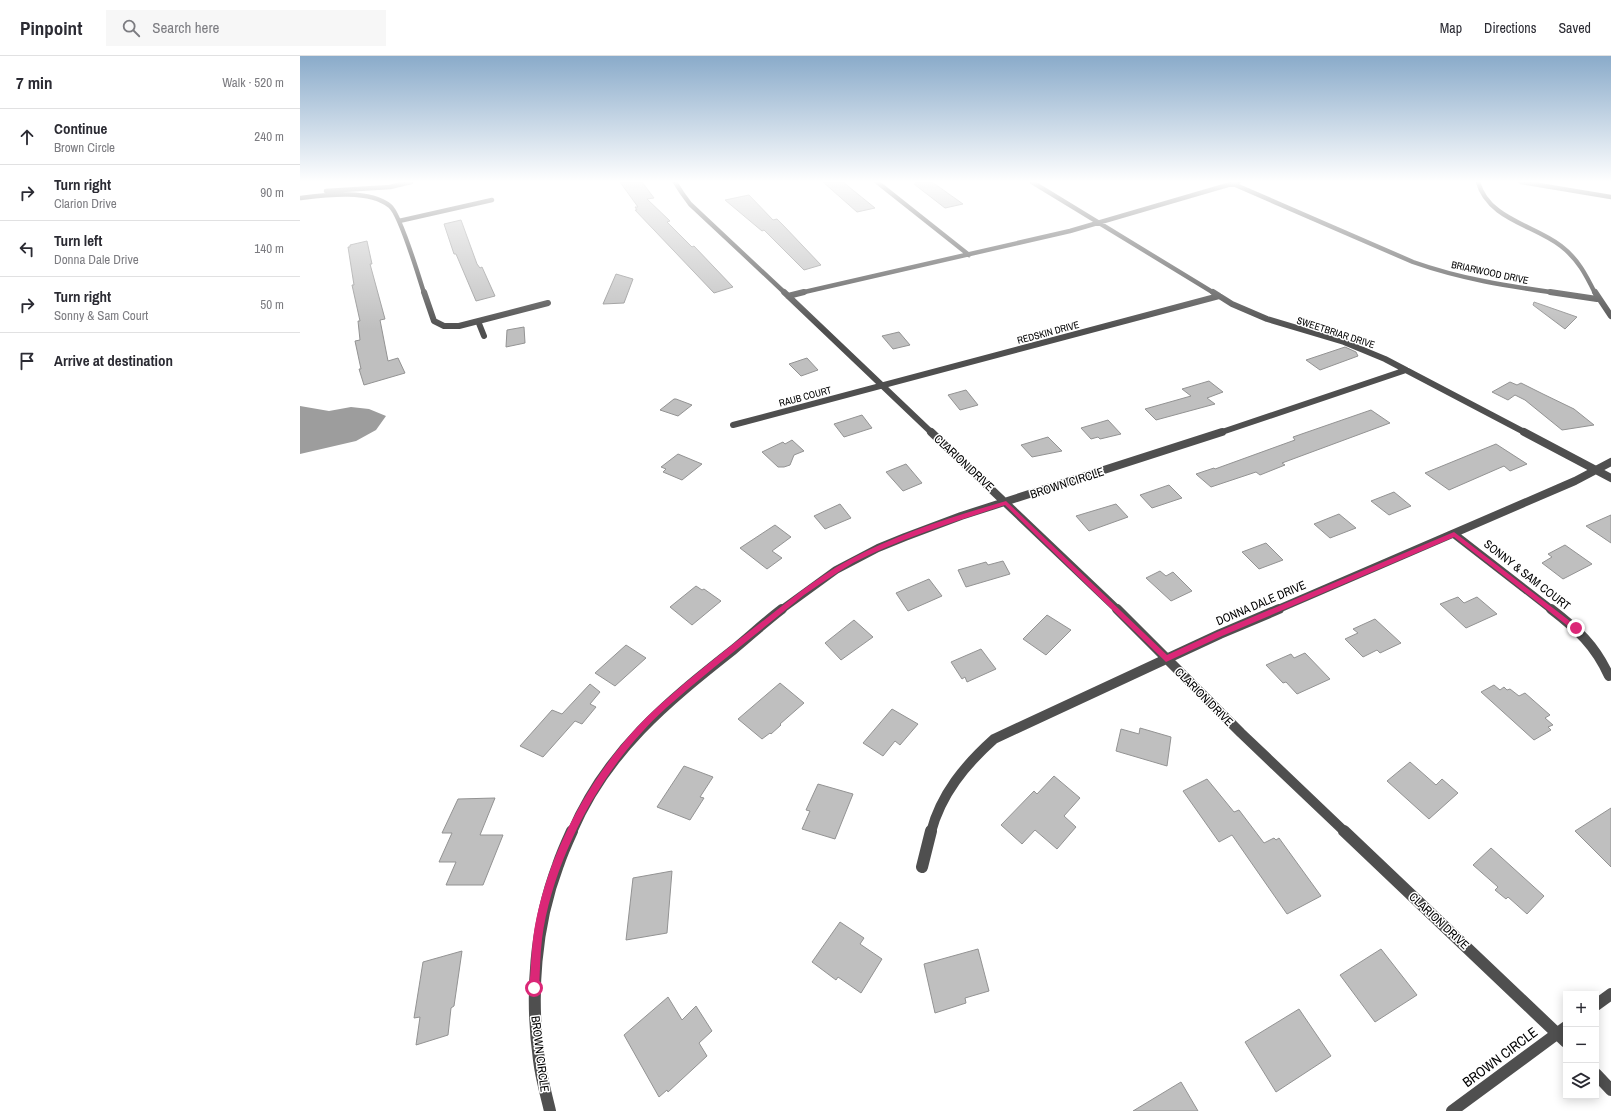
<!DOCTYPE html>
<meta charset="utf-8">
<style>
body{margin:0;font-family:"Archivo Narrow",sans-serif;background:#f7f7f7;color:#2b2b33}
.controls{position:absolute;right:12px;bottom:12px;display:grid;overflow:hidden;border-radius:0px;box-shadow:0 2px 10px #0003}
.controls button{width:36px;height:36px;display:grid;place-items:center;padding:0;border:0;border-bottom:1px solid #e1e1e2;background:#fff;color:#2b2b33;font:20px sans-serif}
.stop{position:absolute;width:12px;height:12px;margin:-9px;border:3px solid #db2777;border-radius:50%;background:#fff}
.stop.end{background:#db2777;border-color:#fff;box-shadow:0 1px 4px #0008}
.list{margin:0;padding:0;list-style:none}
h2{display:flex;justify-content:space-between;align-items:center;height:52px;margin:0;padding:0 16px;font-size:17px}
h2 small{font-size:13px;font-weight:400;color:#7c7c81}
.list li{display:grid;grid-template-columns:26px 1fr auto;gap:12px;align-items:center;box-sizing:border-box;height:56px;padding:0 16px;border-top:1px solid #e1e1e2}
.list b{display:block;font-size:15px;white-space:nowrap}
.list p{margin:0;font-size:13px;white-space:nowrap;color:#7c7c81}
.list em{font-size:13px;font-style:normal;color:#7c7c81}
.icon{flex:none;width:22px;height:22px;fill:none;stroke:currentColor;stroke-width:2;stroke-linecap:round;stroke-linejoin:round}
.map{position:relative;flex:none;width:1311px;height:1055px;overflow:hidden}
header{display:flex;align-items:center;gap:24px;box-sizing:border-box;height:56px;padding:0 20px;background:#fff;border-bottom:1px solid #e1e1e2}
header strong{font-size:19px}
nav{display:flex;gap:22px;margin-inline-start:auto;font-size:14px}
.search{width:280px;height:36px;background:#f7f7f7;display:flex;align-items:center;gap:10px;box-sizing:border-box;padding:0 14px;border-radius:0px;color:#7c7c81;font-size:15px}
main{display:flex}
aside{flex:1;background:#fff}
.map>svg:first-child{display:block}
.water{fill:#9d9d9d}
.building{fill:#bfbfbf;stroke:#939393}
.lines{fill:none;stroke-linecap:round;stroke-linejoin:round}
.minor-far4{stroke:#4f4f4f;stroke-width:4.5}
.minor-far3{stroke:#4f4f4f;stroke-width:6}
.minor-far2{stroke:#4f4f4f;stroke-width:8}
.minor-far1{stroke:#4f4f4f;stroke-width:10}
.minor{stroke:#4f4f4f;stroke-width:12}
.route{fill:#db2777}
.labels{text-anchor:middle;stroke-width:3;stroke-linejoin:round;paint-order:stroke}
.far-street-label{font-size:10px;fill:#000;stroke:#fff}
.street-label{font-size:12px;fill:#000;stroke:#fff}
.near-street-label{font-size:14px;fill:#000;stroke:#fff}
</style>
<header>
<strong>Pinpoint</strong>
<div class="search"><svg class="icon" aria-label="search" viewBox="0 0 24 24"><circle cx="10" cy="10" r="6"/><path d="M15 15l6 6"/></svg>Search here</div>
<nav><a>Map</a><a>Directions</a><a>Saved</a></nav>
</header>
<main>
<aside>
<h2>7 min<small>Walk · 520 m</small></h2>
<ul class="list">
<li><svg class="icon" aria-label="ahead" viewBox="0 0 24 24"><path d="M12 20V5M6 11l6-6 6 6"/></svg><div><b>Continue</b><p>Brown Circle</p></div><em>240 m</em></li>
<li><svg class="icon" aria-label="right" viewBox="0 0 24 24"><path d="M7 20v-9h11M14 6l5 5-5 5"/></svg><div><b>Turn right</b><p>Clarion Drive</p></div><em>90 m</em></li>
<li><svg class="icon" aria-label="left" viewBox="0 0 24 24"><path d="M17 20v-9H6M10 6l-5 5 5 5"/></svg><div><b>Turn left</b><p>Donna Dale Drive</p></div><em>140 m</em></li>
<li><svg class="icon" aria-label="right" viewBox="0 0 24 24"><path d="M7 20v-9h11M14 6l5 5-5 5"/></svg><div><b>Turn right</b><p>Sonny &amp; Sam Court</p></div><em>50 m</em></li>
<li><svg class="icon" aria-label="arrive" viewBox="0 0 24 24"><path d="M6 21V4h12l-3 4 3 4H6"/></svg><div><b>Arrive at destination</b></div></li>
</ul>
</aside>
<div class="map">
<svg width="1311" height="1055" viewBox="0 0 1311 1055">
<rect width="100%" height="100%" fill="#fff"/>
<path class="water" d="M 0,350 L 29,355 L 51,351 L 69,353 L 86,360 L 76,374 L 56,385 L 0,398 Z"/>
<path class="building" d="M 320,126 L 342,126 L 354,142 L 347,143 L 370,165 L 367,166 L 392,191 L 394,190 L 433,231 L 414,237 L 335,154 L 337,154 L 335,151 L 338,151 Z
M 523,126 L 543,126 L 575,152 L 557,156 Z
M 616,126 L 632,126 L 663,148 L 645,152 L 614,128 Z
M 449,139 L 473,164 L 477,163 L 483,169 L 521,209 L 504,214 L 464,174 L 462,175 L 425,144 Z
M 161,164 L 177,208 L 180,212 L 182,211 L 195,240 L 176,245 L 156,198 L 154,198 L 144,168 Z
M 67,185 L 72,208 L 70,208 L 85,263 L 80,264 L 88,305 L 98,302 L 105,317 L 64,329 L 59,313 L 61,313 L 55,285 L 60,284 L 58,265 L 60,265 L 52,229 L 54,229 L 48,191 L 50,191 L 50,189 Z
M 316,218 L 333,223 L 324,247 L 303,248 Z
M 1234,246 L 1277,261 L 1265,273 L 1233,249 Z
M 224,271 L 225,287 L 206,291 L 207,274 Z
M 599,276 L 610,289 L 593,293 L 582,280 Z
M 1045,291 L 1056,296 L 1058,300 L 1020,314 L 1006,304 Z
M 507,302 L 518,314 L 501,320 L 489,308 Z
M 909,325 L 923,336 L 907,342 L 915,348 L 856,364 L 845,353 L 891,340 L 882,333 Z
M 1210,326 L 1217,329 L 1221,327 L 1243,338 L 1274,353 L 1294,369 L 1262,374 L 1225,344 L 1215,339 L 1208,344 L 1192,336 Z
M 666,334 L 678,349 L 660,354 L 648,339 Z
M 374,343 L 376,343 L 392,349 L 378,360 L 360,354 Z
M 1071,354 L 1090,367 L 982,407 L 985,409 L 960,419 L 956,416 L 911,431 L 897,419 L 896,418 L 914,412 L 915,413 L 995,384 L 993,381 Z
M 562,359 L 572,372 L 544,381 L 534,368 Z
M 808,364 L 821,378 L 800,383 L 798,381 L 791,383 L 781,372 Z
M 748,381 L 762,395 L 732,401 L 721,389 Z
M 492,384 L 504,395 L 494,399 L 490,409 L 484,411 L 478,411 L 462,396 L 483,386 L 485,388 Z
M 1196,388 L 1227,408 L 1210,415 L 1204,410 L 1149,434 L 1125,417 Z
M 378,398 L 402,408 L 382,424 L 363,416 L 366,413 L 361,411 Z
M 606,408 L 622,427 L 603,435 L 586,416 Z
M 869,429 L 882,442 L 852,452 L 840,439 Z
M 1094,436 L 1111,450 L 1089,459 L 1071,445 Z
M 540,448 L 551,462 L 525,473 L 514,460 Z
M 816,448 L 828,461 L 789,475 L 776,460 Z
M 1039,458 L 1056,472 L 1030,482 L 1014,468 Z
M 1311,459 L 1311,487 L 1286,470 Z
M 475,469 L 491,481 L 472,495 L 482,502 L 467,513 L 440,492 Z
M 966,487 L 983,504 L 959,513 L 942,496 Z
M 1265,489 L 1292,508 L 1263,523 L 1242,507 L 1252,501 L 1248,498 Z
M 703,505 L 710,518 L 666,531 L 658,514 L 686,506 L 688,509 Z
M 860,515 L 866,520 L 873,516 L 892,535 L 871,545 L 846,522 Z
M 629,523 L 642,540 L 608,555 L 596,537 Z
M 396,530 L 402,534 L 404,533 L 421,545 L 392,569 L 370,551 Z
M 1158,541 L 1164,547 L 1177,541 L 1197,558 L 1166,572 L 1140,548 Z
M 747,559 L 771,574 L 746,599 L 723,583 Z
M 1075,563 L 1101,587 L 1080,597 L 1077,594 L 1063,601 L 1045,583 L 1058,577 L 1053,573 Z
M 554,564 L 573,581 L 541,604 L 525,587 Z
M 326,589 L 346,602 L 315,630 L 295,617 Z
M 681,593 L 696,613 L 667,626 L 665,621 L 662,623 L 651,606 Z
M 1005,597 L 1030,623 L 997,638 L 986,626 L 983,627 L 966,609 L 991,598 L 994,602 Z
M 480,627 L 504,647 L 480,668 L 481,669 L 471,678 L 470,677 L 462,683 L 438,663 Z
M 290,628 L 300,636 L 290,648 L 296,651 L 282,668 L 275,665 L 243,701 L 220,690 L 252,654 L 262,658 Z
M 1194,629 L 1200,634 L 1204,631 L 1207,634 L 1210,633 L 1219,640 L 1225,637 L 1250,659 L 1245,662 L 1253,669 L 1248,671 L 1251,674 L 1234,684 L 1181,636 Z
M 592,653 L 618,668 L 600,689 L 595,685 L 583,700 L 563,687 Z
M 840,672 L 871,681 L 867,710 L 816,695 L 821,673 L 839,678 Z
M 1110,706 L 1136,729 L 1142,723 L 1158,737 L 1129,763 L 1087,725 Z
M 384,710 L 413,721 L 400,741 L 404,742 L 390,764 L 357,751 Z
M 754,720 L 780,742 L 764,760 L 776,771 L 757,793 L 735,774 L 722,788 L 701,769 L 734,735 L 737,738 Z
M 907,723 L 934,756 L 939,754 L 964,787 L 974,782 L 976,784 L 979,782 L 1021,840 L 987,858 L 932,779 L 919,786 L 883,735 Z
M 518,728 L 553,738 L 535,783 L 502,773 L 510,755 L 506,754 Z
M 195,742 L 180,779 L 203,779 L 183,829 L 146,829 L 156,806 L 139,806 L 152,777 L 142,777 L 158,743 Z
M 1311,752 L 1311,811 L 1275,775 Z
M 1191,792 L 1244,840 L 1227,858 L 1208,841 L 1206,843 L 1195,834 L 1198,831 L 1173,809 Z
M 372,815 L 367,877 L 326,884 L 333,822 Z
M 540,866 L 564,882 L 560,888 L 582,903 L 561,937 L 538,921 L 536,924 L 512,906 Z
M 678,893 L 689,935 L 665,942 L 666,947 L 635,957 L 624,908 Z
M 1081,893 L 1117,939 L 1075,966 L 1040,919 Z
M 162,895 L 154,950 L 151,952 L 148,979 L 116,989 L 120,961 L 114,962 L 123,906 Z
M 368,941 L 382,964 L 396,950 L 412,975 L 399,987 L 407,1000 L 368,1036 L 367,1034 L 359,1041 L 324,979 Z
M 999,953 L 1031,1000 L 976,1036 L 945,986 Z
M 881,1026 L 898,1055 L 833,1055 Z"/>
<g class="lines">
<path class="minor-far4" d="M 375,126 L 382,137 L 390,148 L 485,237
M 577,126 L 669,199
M 732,126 L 914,237
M 1178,126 C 1188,163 1234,169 1261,190 C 1278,203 1286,219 1295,237
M 1221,126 L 1311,141
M 931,127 L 1113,206 C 1161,223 1207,230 1257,237
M 26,135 L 90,131 L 111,126
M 0,142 C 25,139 69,133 90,150 C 100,158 119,221 124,237
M 99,165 L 192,144
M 500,237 L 770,175 L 938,126"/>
<path class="minor-far3" d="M 124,236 L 134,265 L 144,270 L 159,270 L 248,247
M 484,236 L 632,377
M 913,236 L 932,248 L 967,263 L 1044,286 L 1085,303 L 1226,377
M 1250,236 L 1297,243
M 1295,236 L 1311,260
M 488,240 L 504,236
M 178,265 L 184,280
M 433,369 L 919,240
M 919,377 L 1106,314"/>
<path class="minor-far2" d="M 631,376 L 818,554
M 1224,376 L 1311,422
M 1154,478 L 1252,554
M 481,554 L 536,514 L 578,492 L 605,481 L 661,460 L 922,376
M 976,554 L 1275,425 L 1311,406"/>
<path class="minor-far1" d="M 817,553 L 941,677 L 1045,776
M 1251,553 C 1277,573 1295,589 1309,620
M 272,776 C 306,696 367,646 433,594 C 450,580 465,566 482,553
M 631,776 C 641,738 665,709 694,683 L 920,578 L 979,553"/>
<path class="minor" d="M 1044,775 L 1266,986
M 622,811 L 631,775
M 1296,949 L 1311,938
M 1296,1018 L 1311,1034
M 250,1055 C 246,1038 241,1021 239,1004 C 230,939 235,870 258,809 C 262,797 267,786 272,775
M 1152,1055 L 1266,971"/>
</g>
<linearGradient id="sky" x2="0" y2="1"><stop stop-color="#8aabca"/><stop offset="0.46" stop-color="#fff"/><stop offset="1" stop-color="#fff" stop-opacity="0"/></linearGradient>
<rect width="1311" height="273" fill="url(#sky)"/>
<path class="route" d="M 706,445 L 867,599 L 917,576 L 1154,476 L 1279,572 L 1276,575 L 1273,574 L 1154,481 L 922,580 L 866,606 L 705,449 C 654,466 601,482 553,507 C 536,517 520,528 504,539 C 458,577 410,613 366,652 C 304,708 253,800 242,883 C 240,899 240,916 239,932 L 238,935 L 234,936 L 231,935 L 229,932 C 231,916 231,899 233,883 C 244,799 297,704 361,648 C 405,609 453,573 500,536 C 516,524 532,513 549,504 C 597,478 654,460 706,445 Z"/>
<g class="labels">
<g class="far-street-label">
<text transform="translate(1190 216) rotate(12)" y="4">BRIARWOOD DRIVE</text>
<text transform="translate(748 276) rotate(-15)" y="4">REDSKIN DRIVE</text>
<text transform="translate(1036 276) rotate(18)" y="4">SWEETBRIAR DRIVE</text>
<text transform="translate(505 340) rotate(-15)" y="4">RAUB COURT</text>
</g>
<g class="street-label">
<text transform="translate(664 407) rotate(43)" y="4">CLARION DRIVE</text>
<text transform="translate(767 427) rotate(-18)" y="4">BROWN CIRCLE</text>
<text transform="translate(1227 519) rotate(38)" y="4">SONNY &amp; SAM COURT</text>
<text transform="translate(961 547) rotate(-23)" y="4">DONNA DALE DRIVE</text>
<text transform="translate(904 641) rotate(45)" y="4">CLARION DRIVE</text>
<text transform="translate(1139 865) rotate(43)" y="4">CLARION DRIVE</text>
<text transform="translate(240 998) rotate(83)" y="4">BROWN CIRCLE</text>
</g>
<g class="near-street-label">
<text transform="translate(1200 1001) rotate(-37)" y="5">BROWN CIRCLE</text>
</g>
</g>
</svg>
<div class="controls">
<button>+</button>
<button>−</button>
<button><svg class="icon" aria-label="layers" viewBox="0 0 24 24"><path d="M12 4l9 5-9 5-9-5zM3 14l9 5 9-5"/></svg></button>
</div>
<div class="stop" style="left:234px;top:932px"></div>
<div class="stop end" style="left:1276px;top:572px"></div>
</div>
</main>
